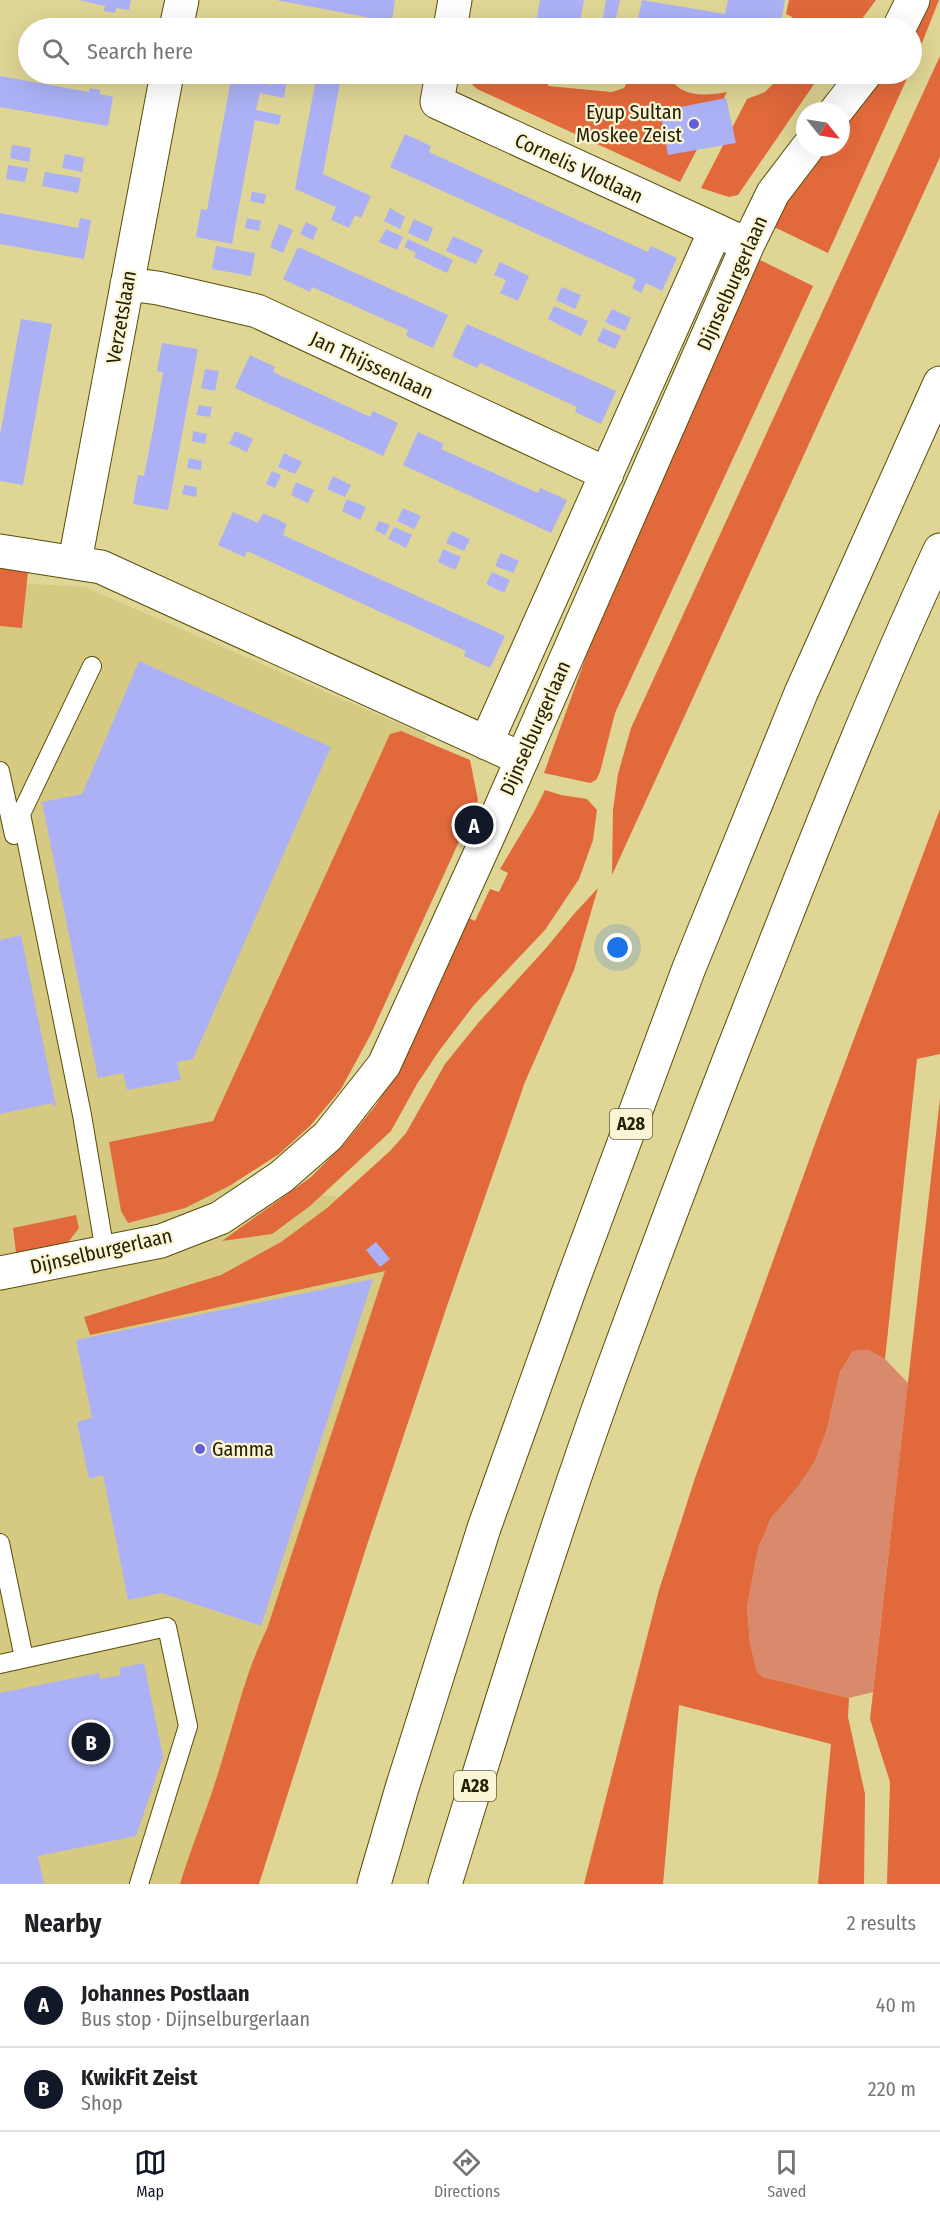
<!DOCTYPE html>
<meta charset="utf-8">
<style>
body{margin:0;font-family:"Fira Sans Condensed",sans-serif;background:#f2f2f2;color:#202124}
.compass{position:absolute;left:796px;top:102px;width:54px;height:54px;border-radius:50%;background:#fff;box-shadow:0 6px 24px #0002;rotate:120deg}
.you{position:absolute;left:618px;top:948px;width:21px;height:21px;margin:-15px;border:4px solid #fff;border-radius:50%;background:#1a73e8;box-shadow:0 0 0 9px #1a73e833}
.badge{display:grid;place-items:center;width:39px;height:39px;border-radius:50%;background:#111827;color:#fff;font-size:20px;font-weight:700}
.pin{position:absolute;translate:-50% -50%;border:3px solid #fff;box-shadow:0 2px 6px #0006}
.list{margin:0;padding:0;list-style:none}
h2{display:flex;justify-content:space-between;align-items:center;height:78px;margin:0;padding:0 24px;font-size:26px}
h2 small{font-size:20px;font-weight:400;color:#757577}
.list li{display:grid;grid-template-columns:39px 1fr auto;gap:18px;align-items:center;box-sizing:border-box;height:84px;padding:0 24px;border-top:2px solid #e0e0e0}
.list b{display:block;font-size:22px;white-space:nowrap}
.list p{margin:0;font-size:20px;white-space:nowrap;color:#757577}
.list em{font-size:20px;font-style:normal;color:#757577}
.icon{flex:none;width:33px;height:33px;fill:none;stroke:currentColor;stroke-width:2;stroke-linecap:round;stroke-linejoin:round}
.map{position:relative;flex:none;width:940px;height:1884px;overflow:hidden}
.search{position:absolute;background:#fff;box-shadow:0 6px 24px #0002;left:18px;right:18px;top:18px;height:66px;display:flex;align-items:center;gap:15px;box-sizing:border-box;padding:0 21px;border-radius:33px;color:#757577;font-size:22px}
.sheet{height:246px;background:#fff}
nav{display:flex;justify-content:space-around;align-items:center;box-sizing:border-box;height:84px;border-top:2px solid #e0e0e0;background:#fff;font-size:16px;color:#757577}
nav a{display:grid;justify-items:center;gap:3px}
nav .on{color:#111827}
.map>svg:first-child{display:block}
.built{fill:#d6ca82}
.green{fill:#d98a6d}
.forest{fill:#e1693b}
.building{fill:#acb1f6}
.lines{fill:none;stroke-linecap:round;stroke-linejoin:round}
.lane-casing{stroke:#584e08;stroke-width:20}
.street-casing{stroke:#584e08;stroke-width:35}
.secondary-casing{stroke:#584e08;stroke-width:35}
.highway-casing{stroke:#584e08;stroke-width:35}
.lane{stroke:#fff;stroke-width:18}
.street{stroke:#fff;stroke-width:33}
.secondary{stroke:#fff;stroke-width:33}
.highway{stroke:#fff;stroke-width:33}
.poi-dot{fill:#645fd8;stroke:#faf5d5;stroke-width:2}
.labels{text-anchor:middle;stroke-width:4.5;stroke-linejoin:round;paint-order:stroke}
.shield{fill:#faf5d5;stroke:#656145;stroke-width:1.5}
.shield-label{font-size:18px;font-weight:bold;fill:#252107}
.poi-label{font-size:20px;fill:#252107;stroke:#faf5d5;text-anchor:end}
.street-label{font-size:20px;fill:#252107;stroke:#faf5d5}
</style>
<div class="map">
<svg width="940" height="1884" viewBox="0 0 940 1884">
<rect width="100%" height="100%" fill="#dfd595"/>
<path class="built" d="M 0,582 L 85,587 L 427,736 L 193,1155 L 120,1171 L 448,1210 L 239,1884 L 0,1884 Z"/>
<path class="green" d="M 868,1350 L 885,1359 L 908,1383 L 873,1692 L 849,1698 L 763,1677 L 757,1672 L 750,1643 L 747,1607 L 758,1549 L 771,1518 L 796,1489 L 827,1429 L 840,1372 L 853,1351 Z"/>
<path class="forest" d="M 789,0 L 876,0 L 855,28 L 790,28 L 792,17 L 786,14 Z
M 925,0 L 939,0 L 912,68 L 912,30 Z
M 940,56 L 940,157 L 612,875 L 613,810 L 618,774 L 631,728 Z
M 464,74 L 550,74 L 548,86 L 612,92 L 624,88 L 632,74 L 668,74 C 679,98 705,96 727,92 L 680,182 L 477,89 L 466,79 Z
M 783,74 L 821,74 L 738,195 L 729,197 L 701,188 L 747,99 L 765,92 Z
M 882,74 L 909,74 L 828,253 L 768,224 L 824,147 L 841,147 L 841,125 Z
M 754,257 L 813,286 L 615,713 L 600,772 L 596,780 L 590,783 L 544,773 L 606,601 Z
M 0,559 L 29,562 L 22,628 L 0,626 Z
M 401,731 L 470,760 L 478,800 L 371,1034 L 341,1089 L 310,1126 L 279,1154 L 231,1185 L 185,1208 L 128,1223 L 121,1211 L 109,1142 L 213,1121 L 390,734 Z
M 545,790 L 561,795 L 587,799 L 597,810 L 593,840 L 579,879 L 545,930 L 474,1005 L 439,1051 L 417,1084 L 391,1131 L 310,1206 L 272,1234 L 222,1241 L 311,1177 L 344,1144 L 376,1105 L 396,1071 L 469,918 L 475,921 L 490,889 L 499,892 L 508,873 L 500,869 L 534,812 Z
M 940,809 L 940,1054 L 917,1059 L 885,1359 L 868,1350 L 853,1351 L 840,1372 L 827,1429 L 814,1462 L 796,1489 L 771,1518 L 758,1549 L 747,1607 L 750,1643 L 757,1672 L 763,1677 L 849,1698 L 848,1717 L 865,1794 L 864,1884 L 818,1884 L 831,1744 L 679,1705 L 663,1884 L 584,1884 L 659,1590 L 696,1475 L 821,1127 Z
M 598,888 L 574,970 L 525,1082 L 447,1306 L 367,1545 L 259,1884 L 180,1884 C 192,1845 208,1807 220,1767 C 235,1720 245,1673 267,1629 L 385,1271 L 90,1335 L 84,1317 L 221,1275 L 281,1242 L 327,1208 L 390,1151 L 406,1133 L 445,1064 L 479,1022 L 547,947 L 574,914 Z
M 940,1098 L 940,1884 L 887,1884 L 890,1782 L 870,1719 Z
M 76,1215 L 79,1228 L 66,1245 L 16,1253 L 13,1228 Z"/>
<path class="building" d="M 79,0 L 131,0 L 129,10 L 116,8 L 115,13 L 104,11 L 105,6 Z
M 276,0 L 395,0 L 392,22 Z
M 540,0 L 584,0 L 579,28 L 535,27 Z
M 606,0 L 620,0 L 614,28 L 601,28 Z
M 642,0 L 725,14 L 728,0 L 785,0 L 780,28 L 636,28 Z
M 226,74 L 263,74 L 262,83 L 272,85 L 273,76 L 287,79 L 284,98 L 260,93 L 256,110 L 281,115 L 279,125 L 255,120 L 232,244 L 196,237 L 201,209 L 207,210 L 231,79 L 225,78 Z
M 317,74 L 344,74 L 342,83 L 340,83 L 323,174 L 371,196 L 361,218 L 355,215 L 349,228 L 331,220 L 336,207 L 295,189 Z
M 0,76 L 89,92 L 90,88 L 100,90 L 100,94 L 113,97 L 108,126 L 0,107 Z
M 726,98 L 736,143 L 668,155 L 660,111 Z
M 405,134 L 431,146 L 429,152 L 551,208 L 648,252 L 651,246 L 677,258 L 662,291 L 646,283 L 641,293 L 632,288 L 636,279 L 390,167 Z
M 12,145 L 31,148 L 29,162 L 10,158 Z
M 65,154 L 84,158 L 82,172 L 62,168 Z
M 8,165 L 28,168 L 25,182 L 6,179 Z
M 45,172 L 81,178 L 78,193 L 42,186 Z
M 252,192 L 266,194 L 264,204 L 250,201 Z
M 390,208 L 405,217 L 400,229 L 384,221 Z
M 0,213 L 78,228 L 80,218 L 91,220 L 84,259 L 0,244 Z
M 247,218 L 261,221 L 259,231 L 245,228 Z
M 414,219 L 433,228 L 428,242 L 408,233 Z
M 306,222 L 318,228 L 313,240 L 300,234 Z
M 279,224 L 293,230 L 283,253 L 270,247 Z
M 386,229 L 403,237 L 397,250 L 379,242 Z
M 453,236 L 483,250 L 476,264 L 446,251 Z
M 408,239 L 453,260 L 447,273 L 414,257 L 416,253 L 404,247 Z
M 216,246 L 255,253 L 251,276 L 212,269 Z
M 298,247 L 448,315 L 433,348 L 406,336 L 408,330 L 312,287 L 310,292 L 283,279 Z
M 500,262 L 529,276 L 518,301 L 500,293 L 506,280 L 494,275 Z
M 562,287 L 581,295 L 575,309 L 556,300 Z
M 554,306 L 588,321 L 581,336 L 548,319 Z
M 612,309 L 631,318 L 625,331 L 605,322 Z
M 21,319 L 52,324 L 23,485 L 0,481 L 0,435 Z
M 467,324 L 616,391 L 601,424 L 575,412 L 577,407 L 553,396 L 480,363 L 477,368 L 452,356 Z
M 603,328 L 621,336 L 615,349 L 597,341 Z
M 162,343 L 198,349 L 168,510 L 133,504 L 138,475 L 144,476 L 154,425 L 163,372 L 157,371 Z
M 250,355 L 275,367 L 273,372 L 370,417 L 373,411 L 398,423 L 383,456 L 235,388 Z
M 205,369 L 219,371 L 215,391 L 201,388 Z
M 199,405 L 212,407 L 210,417 L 196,415 Z
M 193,431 L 207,434 L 205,444 L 192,441 Z
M 235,431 L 253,439 L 247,452 L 229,444 Z
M 418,432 L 444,444 L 441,449 L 538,493 L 540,488 L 567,500 L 551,533 L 403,465 Z
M 284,453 L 302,462 L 295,474 L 278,467 Z
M 189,458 L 202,461 L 201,470 L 187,468 Z
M 272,471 L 281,475 L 275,488 L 266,484 Z
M 333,476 L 351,485 L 345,497 L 327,489 Z
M 296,482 L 314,490 L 308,503 L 291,495 Z
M 184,485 L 197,487 L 196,497 L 182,494 Z
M 347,499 L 366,507 L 360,520 L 342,511 Z
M 403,508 L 421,516 L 414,529 L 397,521 Z
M 233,512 L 258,523 L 263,513 L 287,524 L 283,535 L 505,636 L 490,668 L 464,656 L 466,651 L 247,551 L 245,557 L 218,545 Z
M 379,521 L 390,525 L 385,535 L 375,530 Z
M 394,527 L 412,535 L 406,548 L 388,539 Z
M 452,531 L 470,539 L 464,551 L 446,543 Z
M 443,549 L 461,557 L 455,570 L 438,562 Z
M 501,553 L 519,561 L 513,573 L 495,566 Z
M 492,572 L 510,580 L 504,593 L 486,584 Z
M 139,661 L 331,747 L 193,1059 L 177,1062 L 181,1080 L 127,1090 L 123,1073 L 98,1078 L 42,802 L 82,794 Z
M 21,935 L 56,1106 L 53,1106 L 53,1103 L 0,1114 L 0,940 Z
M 376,1242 L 390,1259 L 380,1267 L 366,1250 Z
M 373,1279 L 261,1626 L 161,1593 L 128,1600 L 103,1475 L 89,1479 L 77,1422 L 92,1418 L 76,1340 Z
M 144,1663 L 163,1757 L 136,1836 L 38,1856 L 44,1884 L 0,1884 L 0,1693 L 99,1673 L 100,1679 L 121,1675 L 119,1668 Z"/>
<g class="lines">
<defs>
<path id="lane" d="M 92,666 L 21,814 L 82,1115 L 105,1252
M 0,771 L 14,835
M 0,1543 L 24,1658
M 0,1664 L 167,1627 L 188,1726 L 139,1884"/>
<path id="street" d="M 176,28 L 182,0
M 450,28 L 455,0
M 442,74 L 437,102 L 735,239
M 127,284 L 158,288 L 257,311 L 607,474
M 0,551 L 101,567 L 522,759
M 75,561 L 167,74
M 486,743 L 715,231"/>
<path id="secondary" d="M 899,28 L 913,0
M 836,111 L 865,74
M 0,1273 L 161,1241 L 220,1218 L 281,1177 L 328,1136 L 384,1065 L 490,832 L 748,244 L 773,193 L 808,147"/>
<path id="highway" d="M 374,1884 L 402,1788 L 484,1528 L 570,1288 L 689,968 L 801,693 L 940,383
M 445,1884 C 498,1713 550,1542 611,1374 C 662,1235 714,1096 769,959 C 823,821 878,684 940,550"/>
</defs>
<use href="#lane" class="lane-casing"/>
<use href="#street" class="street-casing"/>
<use href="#secondary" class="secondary-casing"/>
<use href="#highway" class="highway-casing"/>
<use href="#lane" class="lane"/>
<use href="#street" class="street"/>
<use href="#secondary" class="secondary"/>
<use href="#highway" class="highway"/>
</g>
<g class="poi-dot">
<circle cx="694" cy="124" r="6"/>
<circle cx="200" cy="1449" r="6"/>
</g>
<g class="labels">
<g class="shield">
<rect x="610" y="1109" width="42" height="30" rx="4.5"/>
<rect x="454" y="1771" width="42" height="30" rx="4.5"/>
</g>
<g class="shield-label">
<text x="631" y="1130">A28</text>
<text x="475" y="1792">A28</text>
</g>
<g class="poi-label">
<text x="682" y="119">Eyup Sultan<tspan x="682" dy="23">Moskee Zeist</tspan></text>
<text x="212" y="1456" text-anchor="start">Gamma</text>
</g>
<g class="street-label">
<text transform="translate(579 168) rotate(25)" y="7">Cornelis Vlotlaan</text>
<text transform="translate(732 283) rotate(-66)" y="7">Dijnselburgerlaan</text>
<text transform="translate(121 317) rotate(-80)" y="7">Verzetslaan</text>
<text transform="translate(372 365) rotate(25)" y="7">Jan Thijssenlaan</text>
<text transform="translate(535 728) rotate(-66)" y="7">Dijnselburgerlaan</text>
<text transform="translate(101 1251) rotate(-13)" y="7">Dijnselburgerlaan</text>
</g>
</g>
</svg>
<svg class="compass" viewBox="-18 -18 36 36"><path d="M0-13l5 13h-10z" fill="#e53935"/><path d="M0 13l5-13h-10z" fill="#757577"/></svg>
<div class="you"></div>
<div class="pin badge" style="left:474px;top:825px">A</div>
<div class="pin badge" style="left:91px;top:1742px">B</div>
<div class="search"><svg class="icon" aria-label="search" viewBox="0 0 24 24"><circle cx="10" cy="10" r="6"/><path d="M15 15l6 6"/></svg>Search here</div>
</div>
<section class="sheet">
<h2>Nearby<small>2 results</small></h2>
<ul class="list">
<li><span class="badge">A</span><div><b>Johannes Postlaan</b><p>Bus stop · Dijnselburgerlaan</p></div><em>40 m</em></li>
<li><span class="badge">B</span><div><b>KwikFit Zeist</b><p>Shop</p></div><em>220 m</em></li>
</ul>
</section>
<nav>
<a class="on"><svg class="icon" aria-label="map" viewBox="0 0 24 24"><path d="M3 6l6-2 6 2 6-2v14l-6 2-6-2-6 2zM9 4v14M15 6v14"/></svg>Map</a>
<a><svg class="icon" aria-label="directions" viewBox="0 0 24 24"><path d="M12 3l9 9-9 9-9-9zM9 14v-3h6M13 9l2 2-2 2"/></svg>Directions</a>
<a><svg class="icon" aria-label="saved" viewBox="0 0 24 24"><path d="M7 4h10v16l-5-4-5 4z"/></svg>Saved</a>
</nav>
